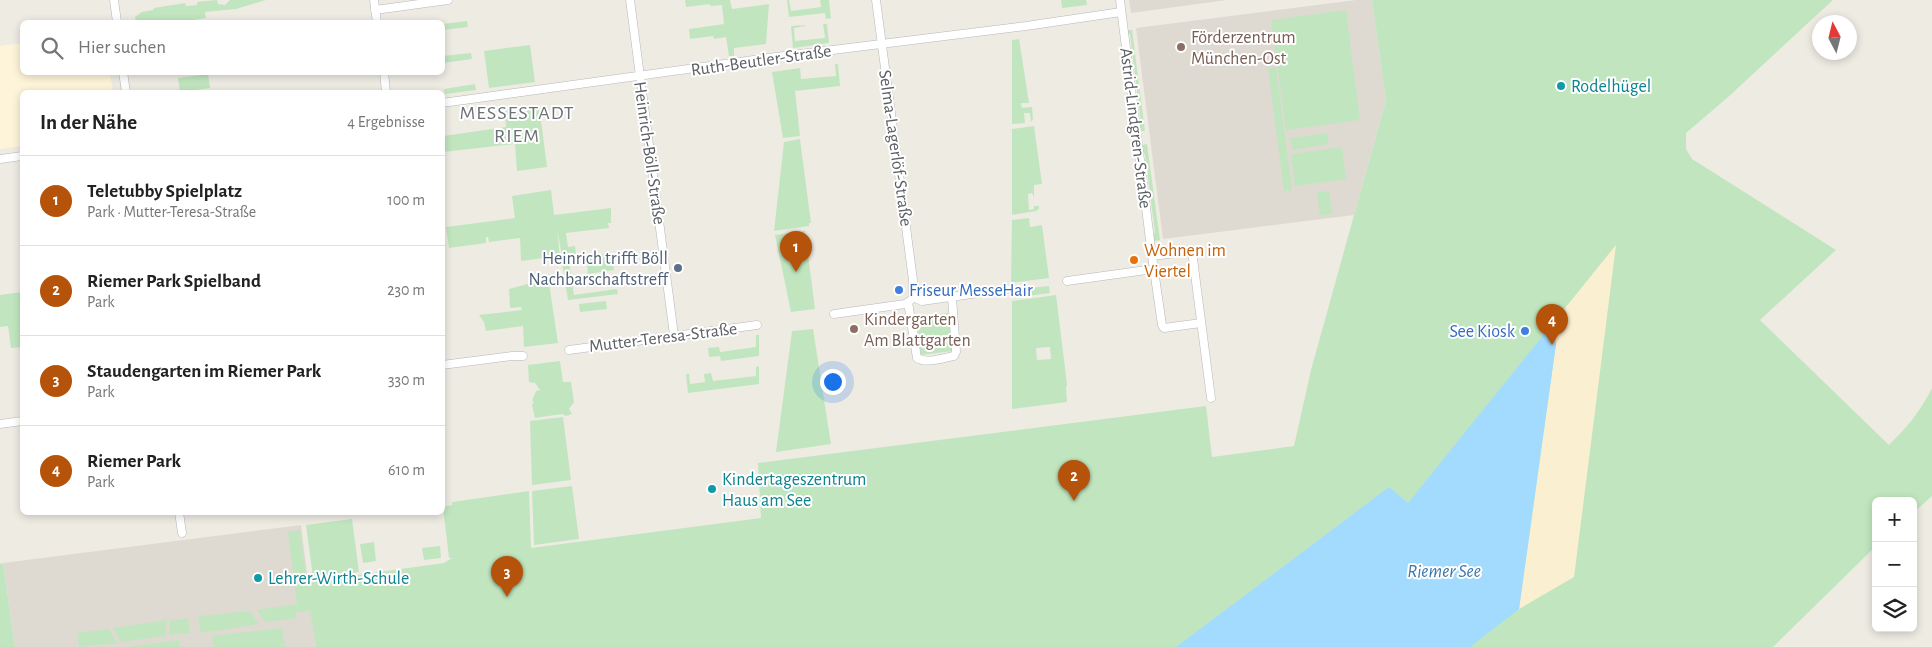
<!DOCTYPE html>
<html lang="de">
<meta charset="utf-8">
<style>
body{margin:0;font-family:"Alegreya Sans",sans-serif;background:#f6f6f6;color:#222}
.controls{position:absolute;right:15px;bottom:15px;display:grid;overflow:hidden;border-radius:8px;box-shadow:0 2px 8px #0003}
.controls button{width:45px;height:45px;display:grid;place-items:center;padding:0;border:0;border-bottom:1px solid #e0e0e0;background:#fff;color:#222;font:25px sans-serif}
.compass{position:absolute;left:1812px;top:15px;width:45px;height:45px;border-radius:50%;background:#fff;box-shadow:0 2px 8px #0003;rotate:353deg}
.you{position:absolute;left:832px;top:381px;width:18px;height:18px;margin:-12px;border:4px solid #fff;border-radius:50%;background:#1a73e8;box-shadow:0 0 0 8px #1a73e833}
.badge{display:grid;place-items:center;width:32px;height:32px;border-radius:50%;background:#b45309;color:#fff;font-size:16px;font-weight:700}
.pin{position:absolute;translate:-50% -41px;filter:drop-shadow(0 1px 2px #0008)}
.pin::after{content:'';position:absolute;top:26px;width:18px;height:15px;background:inherit;clip-path:polygon(0 0,100% 0,50% 100%)}
.list{margin:0;padding:0;list-style:none}
h2{display:flex;justify-content:space-between;align-items:center;height:65px;margin:0;padding:0 20px;font-size:21px}
h2 small{font-size:16px;font-weight:400;color:#767676}
.list li{display:grid;grid-template-columns:32px 1fr auto;gap:15px;align-items:center;box-sizing:border-box;height:90px;padding:0 20px;border-top:1px solid #e0e0e0}
.list b{display:block;font-size:19px;white-space:nowrap}
.list p{margin:0;font-size:16px;white-space:nowrap;color:#767676}
.list em{font-size:16px;font-style:normal;color:#767676}
.icon{flex:none;width:28px;height:28px;fill:none;stroke:currentColor;stroke-width:2;stroke-linecap:round;stroke-linejoin:round}
.map{position:relative;flex:none;width:1932px;height:647px;overflow:hidden}
.search{position:absolute;background:#fff;box-shadow:0 2px 8px #0003;left:20px;top:20px;width:425px;height:55px;display:flex;align-items:center;gap:12px;box-sizing:border-box;padding:0 18px;border-radius:8px;color:#767676;font-size:19px}
.panel{position:absolute;background:#fff;box-shadow:0 2px 8px #0003;left:20px;top:90px;width:425px;height:425px;border-radius:8px}
.map>svg:first-child{display:block}
.commercial{fill:#fef4d9}
.education{fill:#dedad1}
.green{fill:#c1e6bf;fill-rule:evenodd}
.sand{fill:#fbefd2}
.water{fill:#a3dbff}
.lines{fill:none;stroke-linecap:round;stroke-linejoin:round}
.minor-casing{stroke:#b4b7bb;stroke-width:9}
.minor{stroke:#fff;stroke-width:8}
.education-dot{fill:#8d6e63;stroke:#fff;stroke-width:2}
.culture-dot{fill:#0f9aa8;stroke:#fff;stroke-width:2}
.food-dot{fill:#e8710a;stroke:#fff;stroke-width:2}
.service-dot{fill:#5c6f8a;stroke:#fff;stroke-width:2}
.shop-dot{fill:#3f7fe0;stroke:#fff;stroke-width:2}
.labels{text-anchor:middle;stroke-width:4;stroke-linejoin:round;paint-order:stroke}
.education-label{font-size:18px;fill:#785e54;stroke:#fff;text-anchor:start}
.street-label{font-size:18px;fill:#5c6064;stroke:#fff}
.culture-label{font-size:18px;fill:#0d838f;stroke:#fff;text-anchor:start}
.food-label{font-size:18px;fill:#c56008;stroke:#fff;text-anchor:start}
.service-label{font-size:18px;fill:#4e5e75;stroke:#fff;text-anchor:end}
.shop-label{font-size:18px;fill:#366cbe;stroke:#fff;text-anchor:start}
.water-label{font-size:19px;font-style:italic;fill:#3c76aa;stroke:#fff}
.quarter-label{font-size:20px;letter-spacing:1px;fill:#6c7276;stroke:#fff}
</style>
<div class="map">
<svg width="1932" height="647" viewBox="0 0 1932 647">
<rect width="100%" height="100%" fill="#eeebe3"/>
<path class="commercial" d="M 22,43 L 22,72 L 110,73 L 113,92 L 22,92 L 22,146 L 0,149 L 0,46 Z"/>
<path class="education" d="M 1129,0 L 1227,0 L 1131,13 Z
M 1356,0 L 1372,0 L 1386,100 L 1354,215 L 1163,239 L 1136,28 Z
M 301,525 L 316,647 L 15,647 L 3,563 Z"/>
<path class="green" d="M 217,0 L 218,4 L 225,5 L 230,0 L 266,0 L 236,9 L 205,12 L 206,18 L 181,22 L 136,22 L 135,17 L 142,12 L 153,10 L 154,8 L 185,3 L 186,6 L 197,5 L 197,2 Z
M 685,0 L 730,0 L 732,9 L 769,4 L 766,44 L 734,48 L 734,56 L 729,56 L 726,37 L 714,39 L 713,36 L 690,39 L 689,29 L 724,24 L 722,5 L 710,6 L 710,4 L 686,7 Z
M 787,0 L 789,0 L 791,11 L 821,7 L 820,0 L 829,0 L 831,18 L 826,19 L 825,13 L 789,17 Z
M 1061,0 L 1086,0 L 1087,5 L 1062,8 Z
M 1372,0 L 1833,0 L 1727,98 L 1686,133 L 1686,149 L 1692,159 L 1836,250 L 1760,320 L 1889,445 C 1908,426 1920,412 1932,388 L 1932,496 L 1913,513 L 1913,501 L 1876,501 L 1876,546 L 1773,647 L 316,647 L 310,611 L 296,612 L 297,618 L 265,622 L 257,610 L 297,604 L 288,532 L 300,530 L 307,582 L 444,563 L 452,558 L 449,558 L 443,507 L 452,505 L 452,502 L 529,491 L 531,548 L 761,518 L 758,463 L 1206,406 L 1212,457 L 1294,446 L 1311,370 L 1386,100 Z
M 1346,10 L 1360,120 L 1286,130 L 1271,20 Z
M 467,21 L 468,27 L 443,30 L 443,24 Z
M 823,24 L 827,24 L 829,43 L 793,48 L 791,26 L 805,25 L 805,26 L 794,28 L 795,41 L 825,38 Z
M 1126,30 L 1132,30 L 1145,131 L 1140,131 L 1139,124 L 1141,123 L 1130,34 L 1127,34 Z
M 1019,39 L 1029,103 L 1021,103 L 1022,108 L 1032,107 L 1033,119 L 1031,122 L 1030,113 L 1024,113 L 1025,123 L 1012,124 L 1012,40 Z
M 530,45 L 535,82 L 489,88 L 484,51 Z
M 471,53 L 472,59 L 443,63 L 443,56 Z
M 835,64 L 838,64 L 840,86 L 795,91 L 800,136 L 783,138 L 772,72 L 800,68 L 801,79 L 836,76 Z
M 1276,67 L 1292,190 L 1284,191 L 1268,68 Z
M 208,74 L 210,88 L 180,92 L 178,78 Z
M 475,84 L 476,90 L 445,94 L 444,89 Z
M 539,105 L 547,167 L 517,171 L 515,144 L 443,152 L 443,136 L 506,127 L 505,107 Z
M 1034,126 L 1042,184 L 1034,185 L 1034,197 L 1032,193 L 1028,194 L 1029,210 L 1034,209 L 1034,206 L 1039,206 L 1039,209 L 1036,211 L 1012,215 L 1012,129 Z
M 1327,133 L 1329,144 L 1292,150 L 1290,138 Z
M 800,139 L 811,223 L 809,223 L 809,226 L 774,231 L 784,142 Z
M 1147,144 L 1160,240 L 1154,241 L 1153,234 L 1155,233 L 1145,154 L 1143,154 L 1141,145 Z
M 1342,147 L 1346,179 L 1295,186 L 1291,154 Z
M 551,190 L 554,215 L 611,208 L 611,223 L 608,223 L 609,228 L 566,233 L 568,247 L 575,246 L 576,254 L 562,256 L 557,229 L 560,256 L 521,261 L 520,238 L 489,242 L 488,237 L 486,237 L 486,243 L 449,248 L 446,227 L 515,218 L 512,196 Z
M 1329,191 L 1332,214 L 1320,216 L 1317,192 Z
M 1029,218 L 1030,227 L 1042,225 L 1049,278 L 1011,283 L 1012,220 Z
M 805,231 L 815,309 L 791,312 L 775,235 Z
M 612,253 L 614,270 L 588,274 L 586,256 Z
M 562,262 L 569,262 L 574,295 L 617,289 L 618,294 L 568,300 Z
M 531,278 L 543,278 L 549,283 L 558,343 L 524,347 L 523,326 L 486,331 L 484,322 L 479,315 L 522,310 L 521,307 L 510,308 L 509,289 L 531,283 Z
M 1049,286 L 1050,293 L 1013,298 L 1012,290 Z
M 22,292 L 22,347 L 11,348 L 8,326 L 0,327 L 0,295 Z
M 1056,295 L 1067,384 L 1066,388 L 1067,402 L 1012,409 L 1012,301 ZM 1050,347 L 1051,359 L 1037,360 L 1036,348 Z
M 606,301 L 607,309 L 580,312 L 579,304 Z
M 948,313 L 953,351 L 921,355 L 916,317 Z
M 813,329 L 831,444 L 776,452 L 792,331 Z
M 756,335 L 759,335 L 759,356 L 721,361 L 720,356 L 709,357 L 708,348 L 719,347 L 720,352 L 756,347 Z
M 560,361 L 563,382 L 571,382 L 574,402 L 569,409 L 572,414 L 566,416 L 562,414 L 535,418 L 532,405 L 534,402 L 532,401 L 536,391 L 540,390 L 535,383 L 529,382 L 528,365 Z
M 759,366 L 759,384 L 688,393 L 686,374 L 689,374 L 690,384 L 705,382 L 704,374 L 711,373 L 713,381 L 756,376 L 756,367 Z
M 563,417 L 571,480 L 532,485 L 530,421 Z
M 572,486 L 579,539 L 534,545 L 532,491 Z
M 352,519 L 359,572 L 313,578 L 306,525 Z
M 374,542 L 376,561 L 363,563 L 360,544 Z
M 440,546 L 441,558 L 424,560 L 422,548 Z
M 3,563 L 15,647 L 0,647 L 0,564 Z
M 250,611 L 259,624 L 201,633 L 198,616 Z
M 188,618 L 190,633 L 169,635 L 170,621 Z
M 167,620 L 165,636 L 121,642 L 113,628 Z
M 282,628 L 285,647 L 213,647 L 212,636 Z
M 109,629 L 117,643 L 79,647 L 77,633 Z
M 179,640 L 180,647 L 127,647 Z"/>
<path class="sand" d="M 1616,245 L 1574,577 L 1519,609 L 1556,344 L 1554,334 L 1549,328 Z"/>
<path class="water" d="M 1549,328 L 1554,334 L 1556,344 L 1519,609 L 1470,647 L 1176,647 L 1389,487 L 1408,503 Z"/>
<g class="lines">
<defs>
<path id="minor" d="M 114,0 L 117,22
M 374,0 L 377,22
M 630,0 L 674,335
M 876,0 L 913,280 L 913,297
M 1120,0 L 1152,256
M 375,10 L 448,0
M 123,72 L 126,92
M 384,72 L 386,92
M 442,103 L 768,58 L 1026,26 L 1121,12
M 0,159 L 22,156
M 1067,281 L 1154,269
M 913,297 L 922,301 L 1007,289
M 908,302 L 917,358 C 927,364 943,358 954,356 L 956,352 L 952,297
M 834,314 L 905,304 L 911,300
M 1201,323 L 1164,328 L 1162,325 L 1152,256 L 1192,251 L 1211,398
M 569,350 L 757,325
M 442,365 L 512,356 L 523,356
M 0,424 L 22,421
M 179,512 L 182,533"/>
</defs>
<use href="#minor" class="minor-casing"/>
<use href="#minor" class="minor"/>
</g>
<g class="education-dot">
<circle cx="1181" cy="47" r="5"/>
<circle cx="854" cy="329" r="5"/>
</g>
<g class="culture-dot">
<circle cx="1561" cy="86" r="5"/>
<circle cx="712" cy="489" r="5"/>
<circle cx="258" cy="578" r="5"/>
</g>
<circle class="food-dot" cx="1134" cy="260" r="5"/>
<circle class="service-dot" cx="678" cy="268" r="5"/>
<g class="shop-dot">
<circle cx="899" cy="290" r="5"/>
<circle cx="1525" cy="331" r="5"/>
</g>
<g class="labels">
<g class="education-label">
<text x="1191" y="43">Förderzentrum<tspan x="1191" dy="21">München-Ost</tspan></text>
<text x="864" y="325">Kindergarten<tspan x="864" dy="21">Am Blattgarten</tspan></text>
</g>
<g class="street-label">
<text transform="translate(761 60) rotate(-8)" y="6">Ruth-Beutler-Straße</text>
<text transform="translate(1136 128) rotate(83)" y="6">Astrid-Lindgren-Straße</text>
<text transform="translate(896 148) rotate(82)" y="6">Selma-Lagerlöf-Straße</text>
<text transform="translate(650 153) rotate(82)" y="6">Heinrich-Böll-Straße</text>
<text transform="translate(663 337) rotate(-7)" y="6">Mutter-Teresa-Straße</text>
</g>
<g class="culture-label">
<text x="1571" y="92">Rodelhügel</text>
<text x="722" y="485">Kindertageszentrum<tspan x="722" dy="21">Haus am See</tspan></text>
<text x="268" y="584">Lehrer-Wirth-Schule</text>
</g>
<g class="food-label">
<text x="1144" y="256">Wohnen im<tspan x="1144" dy="21">Viertel</tspan></text>
</g>
<g class="service-label">
<text x="668" y="264">Heinrich trifft Böll<tspan x="668" dy="21">Nachbarschaftstreff</tspan></text>
</g>
<g class="shop-label">
<text x="909" y="296">Friseur MesseHair</text>
<text x="1515" y="337" text-anchor="end">See Kiosk</text>
</g>
<g class="water-label">
<text x="1444" y="577">Riemer See</text>
</g>
<g class="quarter-label">
<text x="517" y="119">MESSESTADT<tspan x="517" dy="23">RIEM</tspan></text>
</g>
</g>
</svg>
<div class="controls">
<button>+</button>
<button>−</button>
<button><svg class="icon" aria-label="layers" viewBox="0 0 24 24"><path d="M12 4l9 5-9 5-9-5zM3 14l9 5 9-5"/></svg></button>
</div>
<svg class="compass" viewBox="-18 -18 36 36"><path d="M0-13l5 13h-10z" fill="#e53935"/><path d="M0 13l5-13h-10z" fill="#767676"/></svg>
<div class="you"></div>
<div class="pin badge" style="left:796px;top:272px">1</div>
<div class="pin badge" style="left:1074px;top:501px">2</div>
<div class="pin badge" style="left:507px;top:597px">3</div>
<div class="pin badge" style="left:1552px;top:345px">4</div>
<div class="search"><svg class="icon" aria-label="search" viewBox="0 0 24 24"><circle cx="10" cy="10" r="6"/><path d="M15 15l6 6"/></svg>Hier suchen</div>
<section class="panel">
<h2>In der Nähe<small>4 Ergebnisse</small></h2>
<ul class="list">
<li><span class="badge">1</span><div><b>Teletubby Spielplatz</b><p>Park · Mutter-Teresa-Straße</p></div><em>100 m</em></li>
<li><span class="badge">2</span><div><b>Riemer Park Spielband</b><p>Park</p></div><em>230 m</em></li>
<li><span class="badge">3</span><div><b>Staudengarten im Riemer Park</b><p>Park</p></div><em>330 m</em></li>
<li><span class="badge">4</span><div><b>Riemer Park</b><p>Park</p></div><em>610 m</em></li>
</ul>
</section>
</div>
